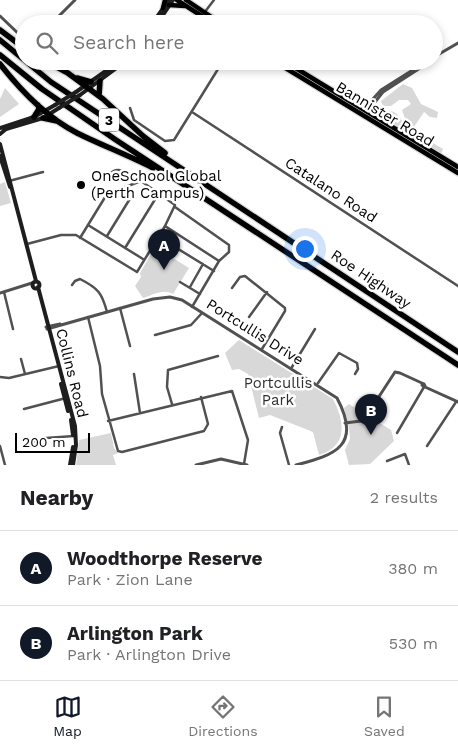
<!DOCTYPE html>
<meta charset="utf-8">
<style>
body{margin:0;font-family:"Work Sans",sans-serif;background:#f2f2f2;color:#202124}
.scale{position:absolute;left:15px;bottom:12px;width:75px;box-sizing:border-box;padding-left:5px;border:2px solid #000;border-top:0;font-size:14px;line-height:18px;white-space:nowrap;color:#000;-webkit-text-stroke:4px #fff;paint-order:stroke}
.you{position:absolute;left:304px;top:248px;width:18px;height:18px;margin:-12px;border:4px solid #fff;border-radius:50%;background:#1a73e8;box-shadow:0 0 0 8px #1a73e833}
.badge{display:grid;place-items:center;width:32px;height:32px;border-radius:50%;background:#111827;color:#fff;font-size:16px;font-weight:700}
.pin{position:absolute;translate:-50% -41px;filter:drop-shadow(0 1px 2px #0008)}
.pin::after{content:'';position:absolute;top:26px;width:18px;height:15px;background:inherit;clip-path:polygon(0 0,100% 0,50% 100%)}
.list{margin:0;padding:0;list-style:none}
h2{display:flex;justify-content:space-between;align-items:center;height:65px;margin:0;padding:0 20px;font-size:21px}
h2 small{font-size:16px;font-weight:400;color:#757577}
.list li{display:grid;grid-template-columns:32px 1fr auto;gap:15px;align-items:center;box-sizing:border-box;height:75px;padding:0 20px;border-top:1px solid #e0e0e0}
.list b{display:block;font-size:19px;white-space:nowrap}
.list p{margin:0;font-size:16px;white-space:nowrap;color:#757577}
.list em{font-size:16px;font-style:normal;color:#757577}
.icon{flex:none;width:28px;height:28px;fill:none;stroke:currentColor;stroke-width:2;stroke-linecap:round;stroke-linejoin:round}
.map{position:relative;flex:none;width:458px;height:465px;overflow:hidden}
.search{position:absolute;background:#fff;box-shadow:0 2px 8px #0003;left:15px;right:15px;top:15px;height:55px;display:flex;align-items:center;gap:12px;box-sizing:border-box;padding:0 18px;border-radius:28px;color:#757577;font-size:19px}
.sheet{height:215px;background:#fff}
nav{display:flex;justify-content:space-around;align-items:center;box-sizing:border-box;height:70px;border-top:1px solid #e0e0e0;background:#fff;font-size:14px;color:#757577}
nav a{display:grid;justify-items:center;gap:2px}
nav .on{color:#111827}
.map>svg:first-child{display:block}
.green{fill:#d8d8d8}
.lines{fill:none;stroke-linecap:round;stroke-linejoin:round}
.primary-casing{stroke:#dbdbdb;stroke-width:7}
.motorway-casing{stroke:#dbdbdb;stroke-width:8}
.minor{stroke:#515151;stroke-width:2.5}
.tertiary{stroke:#515151;stroke-width:3}
.secondary{stroke:#1e1e1e;stroke-width:4}
.primary{stroke:#000;stroke-width:4.5}
.motorway{stroke:#000;stroke-width:5.5}
.secondary-bridge{stroke:#1e1e1e;stroke-width:4}
.poi-dot{fill:#000;stroke:#fff;stroke-width:2}
.labels{text-anchor:middle;stroke-width:5;stroke-linejoin:round;paint-order:stroke}
.shield{fill:#fff;stroke:#4c4c4c;stroke-width:1}
.shield-label{font-size:14px;font-weight:bold;fill:#000}
.street-label{font-size:15px;fill:#000;stroke:#fff}
.poi-label{font-size:15px;fill:#000;stroke:#fff;text-anchor:start}
.park-label{font-size:15px;fill:#2f2f2f;stroke:#fff}
</style>
<div class="map">
<svg width="458" height="465" viewBox="0 0 458 465">
<rect width="100%" height="100%" fill="#fff"/>
<path class="green" d="M 403,84 L 412,88 L 421,104 L 438,112 L 437,118 L 430,117 L 424,112 L 414,127 L 416,133 L 443,149 L 441,154 L 380,118 L 385,111 C 394,109 400,116 403,123 L 407,124 L 402,110 L 411,104 L 408,100 L 399,100 L 391,106 L 383,106 L 381,101 Z
M 5,88 L 19,104 L 0,117 L 0,99 Z
M 5,182 L 11,203 L 0,206 L 0,184 Z
M 155,247 L 189,268 L 173,294 C 164,288 152,295 143,298 L 135,286 L 141,277 L 140,273 Z
M 239,340 L 333,399 C 345,422 348,446 319,455 L 313,432 L 270,415 L 259,418 L 248,374 L 239,369 L 232,370 L 225,353 Z
M 349,404 L 391,430 L 394,441 L 370,464 L 349,465 L 345,450 L 350,439 L 349,428 L 344,408 Z
M 111,433 L 114,448 L 118,453 L 113,455 L 116,465 L 76,465 L 79,440 Z"/>
<g class="lines">
<defs>
<path id="primary" d="M 177,0 L 214,24
M 186,0 L 222,24
M 169,5 L 185,6
M 163,8 L 165,0
M 274,61 L 458,173
M 284,61 L 458,167
M 352,101 L 368,103"/>
<path id="motorway" d="M 0,30 L 24,48
M 0,40 L 51,82 L 458,352
M 0,55 L 42,89 L 116,140 L 458,365
M 46,61 L 66,72
M 0,64 C 21,91 46,117 77,133 C 101,145 128,155 153,168
M 65,71 L 103,99 L 143,136 L 165,153
M 77,78 L 91,82
M 99,96 L 100,81
M 34,117 L 39,109 L 38,105
M 43,118 L 57,121"/>
</defs>
<use href="#primary" class="primary-casing"/>
<use href="#motorway" class="motorway-casing"/>
<path class="minor" d="M 204,13 L 214,0
M 130,108 L 134,120 L 165,141 L 174,140 L 223,61
M 192,112 L 458,286
M 109,175 C 115,167 122,170 129,174 L 133,183
M 9,181 L 43,172
M 175,207 L 229,245 L 229,252 L 219,261
M 88,225 L 143,259
M 165,226 L 219,261 L 192,307
M 107,236 L 131,197 L 128,186
M 157,236 L 214,271
M 27,244 L 61,235 L 76,235 L 137,272 L 165,226 L 175,205 L 141,181 L 107,194 L 80,238
M 125,248 L 159,193
M 180,282 L 200,294
M 72,285 L 75,281 L 80,279 C 98,288 102,293 107,312
M 190,287 L 203,264
M 232,288 L 240,277 L 245,276 L 285,308 L 285,311 L 262,349
M 4,292 L 13,329
M 120,308 L 130,346
M 88,317 L 100,366 L 102,394 L 118,451 L 122,452 L 204,431 L 208,424 L 201,397
M 249,317 L 267,292
M 155,335 L 191,325 L 202,313
M 21,359 L 25,374
M 292,367 L 315,329
M 134,374 L 140,413
M 0,377 L 9,378 L 59,366
M 318,383 L 339,353 L 357,363 L 358,369 L 355,374
M 172,404 L 167,387 L 168,370 L 218,356
M 24,409 L 66,398
M 108,421 L 232,391 L 248,440 L 244,464
M 282,427 L 280,433 L 289,465
M 397,433 L 424,387
M 31,442 L 46,438 L 74,436
M 0,446 L 5,465
M 427,446 L 456,402
M 387,461 L 405,454 L 409,465"/>
<path class="tertiary" d="M 0,16 L 24,39
M 51,24 L 75,0
M 434,57 L 458,43
M 364,109 L 381,90 L 427,61
M 367,112 L 383,92 L 431,61
M 0,293 L 32,283
M 46,327 L 60,324
M 47,329 L 153,299 L 170,297 L 182,300 L 337,398 C 362,445 336,455 296,465
M 424,384 L 425,386 L 424,387 L 422,385 Z
M 425,387 L 458,402
M 345,423 L 361,421 L 367,415 L 395,372 L 400,373 L 424,384
M 196,465 L 221,459 L 247,465"/>
<path class="secondary" d="M 152,24 L 169,0
M 157,24 L 173,0
M 76,92 L 120,61
M 80,95 L 126,61
M 0,128 L 34,117 L 55,105
M 0,134 L 6,129 L 43,118 L 59,108
M 0,144 L 36,281
M 0,156 L 10,187
M32.5 285a3.5 3.5 0 1 1 7 0a3.5 3.5 0 1 1-7 0Z
M 38,287 L 75,426 L 76,445 L 73,465
M 61,384 L 68,411
M 71,420 L 73,435
M 70,465 L 73,447"/>
<use href="#primary" class="primary"/>
<use href="#motorway" class="motorway"/>
<path class="secondary-bridge" d="M 55,105 L 76,92
M 59,108 L 80,95"/>
</g>
<circle class="poi-dot" cx="81" cy="185" r="5"/>
<g class="labels">
<rect class="shield" x="99" y="108.5" width="20" height="23" rx="4"/>
<g class="shield-label">
<text x="109" y="125">3</text>
</g>
<g class="street-label">
<text transform="translate(385 114) rotate(31)" y="5">Bannister Road</text>
<text transform="translate(331 190) rotate(33)" y="5">Catalano Road</text>
<text transform="translate(371 279) rotate(34)" y="5">Roe Highway</text>
<text transform="translate(255 332) rotate(32)" y="5">Portcullis Drive</text>
<text transform="translate(72 373) rotate(76)" y="5">Collins Road</text>
</g>
<g class="poi-label">
<text x="91" y="181">OneSchool Global<tspan x="91" dy="17">(Perth Campus)</tspan></text>
</g>
<g class="park-label">
<text x="278" y="388">Portcullis<tspan x="278" dy="17">Park</tspan></text>
</g>
</g>
</svg>
<div class="scale">200 m</div>
<div class="you"></div>
<div class="pin badge" style="left:164px;top:270px">A</div>
<div class="pin badge" style="left:371px;top:435px">B</div>
<div class="search"><svg class="icon" aria-label="search" viewBox="0 0 24 24"><circle cx="10" cy="10" r="6"/><path d="M15 15l6 6"/></svg>Search here</div>
</div>
<section class="sheet">
<h2>Nearby<small>2 results</small></h2>
<ul class="list">
<li><span class="badge">A</span><div><b>Woodthorpe Reserve</b><p>Park · Zion Lane</p></div><em>380 m</em></li>
<li><span class="badge">B</span><div><b>Arlington Park</b><p>Park · Arlington Drive</p></div><em>530 m</em></li>
</ul>
</section>
<nav>
<a class="on"><svg class="icon" aria-label="map" viewBox="0 0 24 24"><path d="M3 6l6-2 6 2 6-2v14l-6 2-6-2-6 2zM9 4v14M15 6v14"/></svg>Map</a>
<a><svg class="icon" aria-label="directions" viewBox="0 0 24 24"><path d="M12 3l9 9-9 9-9-9zM9 14v-3h6M13 9l2 2-2 2"/></svg>Directions</a>
<a><svg class="icon" aria-label="saved" viewBox="0 0 24 24"><path d="M7 4h10v16l-5-4-5 4z"/></svg>Saved</a>
</nav>
